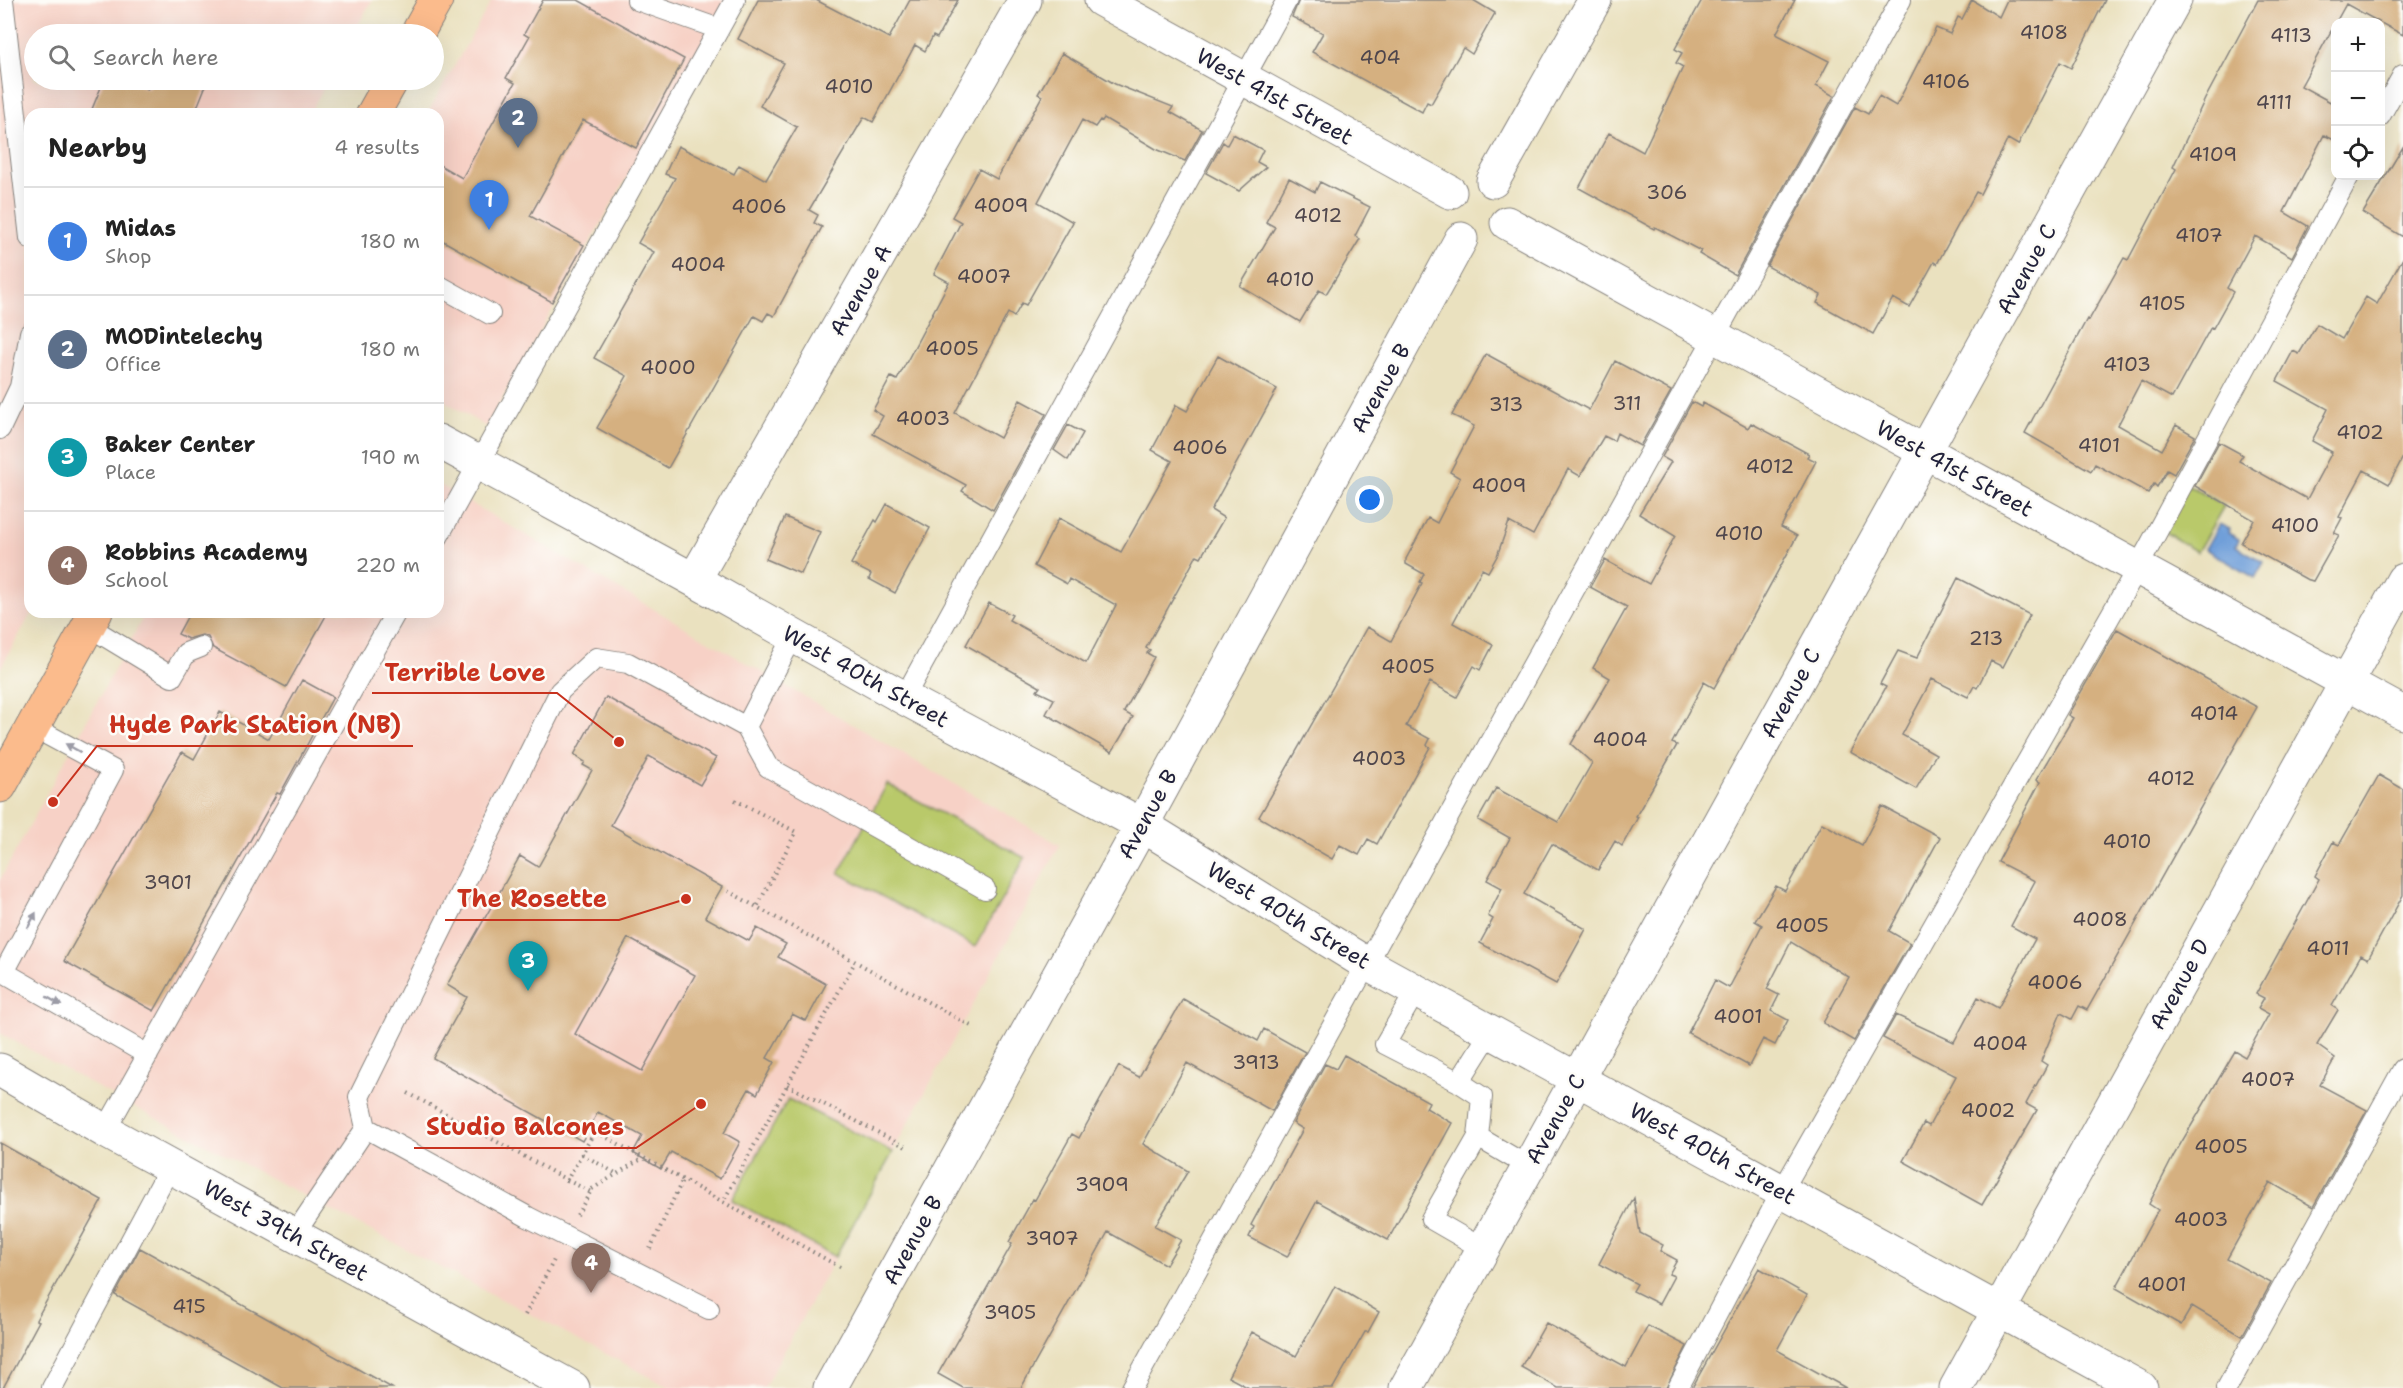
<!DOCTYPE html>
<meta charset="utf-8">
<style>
body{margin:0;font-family:"Shantell Sans",sans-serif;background:#f2f2f2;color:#222}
.controls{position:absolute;right:18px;top:18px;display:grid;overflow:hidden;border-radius:12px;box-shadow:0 6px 24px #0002}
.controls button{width:54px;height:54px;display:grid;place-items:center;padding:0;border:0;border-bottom:2px solid #e0e0e0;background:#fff;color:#222;font:30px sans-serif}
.you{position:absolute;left:1370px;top:500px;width:21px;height:21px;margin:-15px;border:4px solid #fff;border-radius:50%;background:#1a73e8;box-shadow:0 0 0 9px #1a73e833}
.badge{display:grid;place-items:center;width:39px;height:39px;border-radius:50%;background:#c8321e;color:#fff;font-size:20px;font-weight:700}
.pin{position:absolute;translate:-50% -50px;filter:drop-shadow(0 2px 3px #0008)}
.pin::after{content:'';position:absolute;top:32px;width:21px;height:18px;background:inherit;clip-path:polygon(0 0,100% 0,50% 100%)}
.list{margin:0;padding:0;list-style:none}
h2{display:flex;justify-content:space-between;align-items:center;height:78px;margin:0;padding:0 24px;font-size:26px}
h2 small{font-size:20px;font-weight:400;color:#767676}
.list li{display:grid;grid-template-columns:39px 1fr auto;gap:18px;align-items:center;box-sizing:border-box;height:108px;padding:0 24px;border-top:2px solid #e0e0e0}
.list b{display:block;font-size:22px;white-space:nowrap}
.list p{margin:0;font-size:20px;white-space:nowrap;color:#767676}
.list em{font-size:20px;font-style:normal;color:#767676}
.icon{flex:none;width:33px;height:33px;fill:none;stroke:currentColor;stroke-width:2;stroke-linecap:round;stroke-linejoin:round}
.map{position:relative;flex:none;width:2403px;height:1388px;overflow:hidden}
.search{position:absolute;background:#fff;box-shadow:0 6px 24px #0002;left:24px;top:24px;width:420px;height:66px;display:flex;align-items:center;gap:15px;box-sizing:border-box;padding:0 21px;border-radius:33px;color:#767676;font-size:22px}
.panel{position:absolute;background:#fff;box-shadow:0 6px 24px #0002;left:24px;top:108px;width:420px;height:510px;border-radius:18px}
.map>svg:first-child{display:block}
.built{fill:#f7d1c6}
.green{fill:#b9c96b;stroke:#6e7653;stroke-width:1.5}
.water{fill:#6f9fd9;stroke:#48608a;stroke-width:1.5}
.building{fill:#d5b080;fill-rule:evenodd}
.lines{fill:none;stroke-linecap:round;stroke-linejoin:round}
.lane-casing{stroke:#86827d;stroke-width:22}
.street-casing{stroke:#86827d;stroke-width:35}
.primary-casing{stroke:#86827d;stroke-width:35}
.path{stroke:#86827d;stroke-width:4;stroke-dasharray:1.5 4.5;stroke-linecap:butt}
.lane{stroke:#fff;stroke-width:20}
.street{stroke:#fff;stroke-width:33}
.primary{stroke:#fbbb8c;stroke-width:33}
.oneway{fill:#9c9ca7}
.labels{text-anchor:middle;stroke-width:5;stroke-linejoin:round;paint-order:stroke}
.number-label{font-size:20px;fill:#4f464c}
.street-label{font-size:22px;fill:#22223b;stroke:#fdfcf7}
.leader{fill:none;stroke:#c8321e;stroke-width:2}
.callout-dot{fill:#c8321e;stroke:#fdfcf7;stroke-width:2}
.callout-label{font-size:24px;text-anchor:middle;font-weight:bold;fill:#c8321e;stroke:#fdfcf7;stroke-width:5;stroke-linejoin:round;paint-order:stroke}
</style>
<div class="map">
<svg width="2403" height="1388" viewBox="0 0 2403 1388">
<rect width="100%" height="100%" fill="#fdfcf7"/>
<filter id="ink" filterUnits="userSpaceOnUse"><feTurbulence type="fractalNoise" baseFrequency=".0167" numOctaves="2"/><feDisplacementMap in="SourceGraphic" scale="12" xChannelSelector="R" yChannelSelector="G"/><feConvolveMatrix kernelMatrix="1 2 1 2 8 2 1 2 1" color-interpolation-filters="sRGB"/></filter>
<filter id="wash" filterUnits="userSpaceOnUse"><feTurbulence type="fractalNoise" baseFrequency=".008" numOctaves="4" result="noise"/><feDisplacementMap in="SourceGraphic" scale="24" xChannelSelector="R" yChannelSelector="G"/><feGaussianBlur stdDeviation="1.35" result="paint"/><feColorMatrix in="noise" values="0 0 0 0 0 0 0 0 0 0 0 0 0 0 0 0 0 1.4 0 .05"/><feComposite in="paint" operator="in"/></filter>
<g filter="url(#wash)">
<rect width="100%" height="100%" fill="#eae1bf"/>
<path class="built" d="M 0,0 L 372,0 L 353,34 L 34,34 L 34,80 L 328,80 L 309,114 L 30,114 L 30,612 L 32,612 L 0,669 Z
M 492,0 L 730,0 L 660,119 L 486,427 L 438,397 L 438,114 L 427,114 Z
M 438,484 L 1060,845 L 764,1388 L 671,1388 L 115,1097 L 0,1033 L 0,880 L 146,612 L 438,612 Z"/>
<path class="green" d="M 2187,484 L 2224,506 L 2197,552 L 2161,530 Z
M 887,784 L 1025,858 L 975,947 L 839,873 Z
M 788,1099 L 893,1152 L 835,1257 L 732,1200 Z"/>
<path class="water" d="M 2219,524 L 2230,529 L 2228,533 L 2239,539 L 2236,546 L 2264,562 L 2255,578 L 2205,549 Z"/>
<g id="blocks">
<path class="building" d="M 543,0 L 578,0 L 684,59 L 636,148 L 583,120 L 530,216 L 584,245 L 552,302 L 438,238 L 438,164 L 462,178 L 515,83 L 506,78 L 529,37 L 524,34 Z
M 758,0 L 816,0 L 889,38 L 910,0 L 958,0 L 937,38 L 933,36 L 925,51 L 915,45 L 873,122 L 864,117 L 809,210 L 818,215 L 814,223 L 822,227 L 774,316 L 768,313 L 763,321 L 754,316 L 668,468 L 597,428 L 627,376 L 594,358 L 654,252 L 638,243 L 675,178 L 665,174 L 678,146 L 734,174 L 739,165 L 766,180 L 797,127 L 760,106 L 784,63 L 738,39 Z
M 1299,0 L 1473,0 L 1495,13 L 1472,54 L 1463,48 L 1431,104 L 1427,102 L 1422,112 L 1312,52 L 1323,33 L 1292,17 Z
M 1702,0 L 1795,0 L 1776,34 L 1829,61 L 1816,86 L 1834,96 L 1735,275 L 1699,254 L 1701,251 L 1655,227 L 1654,229 L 1579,188 L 1609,133 L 1643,152 L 1683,67 L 1676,63 L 1682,53 L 1675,49 Z
M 1972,0 L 1999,17 L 2007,0 L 2105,0 L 2071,68 L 2060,62 L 2018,145 L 2008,139 L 1980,194 L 1976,192 L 1937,264 L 1934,262 L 1909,307 L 1893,298 L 1873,334 L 1817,303 L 1821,295 L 1767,266 L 1855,107 L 1868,114 L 1879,96 L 1896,106 L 1936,28 L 1950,34 L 1958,17 L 1962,19 Z
M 2258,0 L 2403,0 L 2403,35 L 2346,4 L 2336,22 L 2301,86 L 2336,105 L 2336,141 L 2324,135 L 2284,212 L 2308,226 L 2292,257 L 2255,236 L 2227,288 L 2233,292 L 2213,328 L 2211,327 L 2172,398 L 2141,381 L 2118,425 L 2162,450 L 2176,425 L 2195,436 L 2174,474 L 2167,470 L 2157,487 L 2154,484 L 2148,493 L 2095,464 L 2091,471 L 2025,433 L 2087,319 L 2089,320 L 2124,258 L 2128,260 L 2176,169 L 2173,167 L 2205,99 Z
M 1062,53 L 1115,84 L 1173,107 L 1170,112 L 1202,130 L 1185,161 L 1156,149 L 1104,118 L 1102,121 L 1100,120 L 1095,127 L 1082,120 L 1038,202 L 1073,222 L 1026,305 L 1022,303 L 1014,317 L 1008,313 L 955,413 L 1000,438 L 1020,400 L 1046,414 L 993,510 L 962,491 L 966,485 L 873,434 L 883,416 L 873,410 L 891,377 L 897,380 L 949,282 L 934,274 L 961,222 L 952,217 L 979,169 L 997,179 L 1042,96 L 1038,94 Z
M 104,80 L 126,80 L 148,89 L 153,80 L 208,80 L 196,110 L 205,114 L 90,114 Z
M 1233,134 L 1263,150 L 1257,162 L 1266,167 L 1239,191 L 1206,173 L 1223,142 L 1227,145 Z
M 2403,147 L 2403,237 L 2363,213 Z
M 1289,178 L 1315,192 L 1320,182 L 1370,207 L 1355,236 L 1360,239 L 1326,294 L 1319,290 L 1300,322 L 1240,286 L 1275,227 L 1266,222 Z
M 2403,258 L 2403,457 L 2389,484 L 2364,470 L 2339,517 L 2342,518 L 2334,533 L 2339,535 L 2313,581 L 2306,579 L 2241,543 L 2254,520 L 2195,486 L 2219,442 L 2243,455 L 2239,461 L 2307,499 L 2332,452 L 2312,441 L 2328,409 L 2277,381 L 2293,351 L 2299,354 L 2317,324 L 2342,339 L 2366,297 L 2377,304 Z
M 1486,354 L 1589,410 L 1615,361 L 1671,391 L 1640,446 L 1617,433 L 1614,441 L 1604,436 L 1580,476 L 1568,469 L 1533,535 L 1509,522 L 1497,556 L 1488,572 L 1482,569 L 1453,623 L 1493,645 L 1480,670 L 1474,666 L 1457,697 L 1430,682 L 1406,726 L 1430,739 L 1427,745 L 1430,747 L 1377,844 L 1368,839 L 1359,855 L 1340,845 L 1332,859 L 1259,817 L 1367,627 L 1391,641 L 1422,583 L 1420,582 L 1424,574 L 1406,564 L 1406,559 L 1428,518 L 1437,523 L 1460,478 L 1450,472 L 1474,426 L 1452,415 Z
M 1218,356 L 1277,389 L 1211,510 L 1224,518 L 1201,557 L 1197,555 L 1146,648 L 1150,650 L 1147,653 L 1154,657 L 1124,712 L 1133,717 L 1112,752 L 1046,714 L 1054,699 L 1037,691 L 1040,687 L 966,645 L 989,603 L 1012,615 L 1009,620 L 1086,663 L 1116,605 L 1069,579 L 1067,584 L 1034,566 L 1059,518 L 1121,552 L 1172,461 L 1152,450 L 1176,405 L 1187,411 Z
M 1692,402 L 1701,407 L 1703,403 L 1748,428 L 1751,423 L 1809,454 L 1807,457 L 1816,461 L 1781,527 L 1797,536 L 1714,688 L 1704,682 L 1672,743 L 1677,745 L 1636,816 L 1638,817 L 1622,846 L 1615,841 L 1598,870 L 1552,844 L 1524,894 L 1586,929 L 1556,984 L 1480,943 L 1493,919 L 1488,916 L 1502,888 L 1487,880 L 1510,838 L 1478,820 L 1496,788 L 1558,822 L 1592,763 L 1571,744 L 1610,678 L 1593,668 L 1627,607 L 1590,587 L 1605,560 L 1649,584 L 1675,536 L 1639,514 L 1671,462 L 1662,457 Z
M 1068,425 L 1083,433 L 1068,460 L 1054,450 Z
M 887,504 L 930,528 L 895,593 L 869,579 L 871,574 L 851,564 L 875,520 L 877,522 Z
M 785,517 L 820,532 L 801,574 L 766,559 Z
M 1958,578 L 2030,615 L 2003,667 L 1991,661 L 1977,688 L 1974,686 L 1968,697 L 1932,679 L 1902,735 L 1936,754 L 1916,789 L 1850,752 L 1886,687 L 1880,684 L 1898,651 L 1917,658 Z
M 190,612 L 328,612 L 286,687 L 213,648 L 208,637 L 202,635 L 188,639 L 178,634 Z
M 2117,629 L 2257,707 L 2087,1010 L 2079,1006 L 2072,1019 L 2061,1013 L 2041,1061 L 2047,1065 L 2026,1104 L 2037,1110 L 1982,1205 L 1903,1161 L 1924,1123 L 1929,1126 L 1956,1076 L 1883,1038 L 1896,1015 L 1954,1042 L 1978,997 L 1998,1008 L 2035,939 L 2011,926 L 2035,881 L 1998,862 L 2040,782 L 2036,780 L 2073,718 L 2068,715 Z
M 302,680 L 333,697 L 280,794 L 277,793 L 154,1011 L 64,961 L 182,752 L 194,759 L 220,712 L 269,739 Z
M 606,697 L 716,758 L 700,785 L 649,756 L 611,825 L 722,887 L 705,917 L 749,941 L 757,928 L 786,944 L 778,957 L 826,984 L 806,1021 L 792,1014 L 767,1058 L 774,1062 L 757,1094 L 749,1089 L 724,1133 L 740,1142 L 720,1179 L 671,1152 L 661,1169 L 633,1153 L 642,1136 L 598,1112 L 582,1141 L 433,1058 L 467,997 L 447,985 L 520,856 L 538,867 L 592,770 L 583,765 L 585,762 L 574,755 ZM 628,938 L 695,975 L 642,1071 L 575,1034 Z
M 2379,775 L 2403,789 L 2403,895 L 2368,959 L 2361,955 L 2332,1006 L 2338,1010 L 2317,1045 L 2335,1058 L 2320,1085 L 2367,1110 L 2313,1207 L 2270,1182 L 2227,1259 L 2271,1283 L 2242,1336 L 2192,1306 L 2181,1325 L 2116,1288 L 2158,1210 L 2149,1204 L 2174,1155 L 2235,1051 L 2245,1057 L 2269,1014 L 2258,1008 L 2264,998 L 2256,994 L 2319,879 L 2315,876 L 2333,842 L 2339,845 Z
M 1882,806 L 1940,837 L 1889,931 L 1910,943 L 1854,1041 L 1823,1023 L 1849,977 L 1791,942 L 1767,989 L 1779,995 L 1771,1011 L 1788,1020 L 1775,1045 L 1763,1039 L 1749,1066 L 1688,1033 L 1715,980 L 1729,988 L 1762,925 L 1755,921 L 1776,886 L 1785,891 L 1822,823 L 1862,845 Z
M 1183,999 L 1258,1041 L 1264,1029 L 1305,1052 L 1272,1111 L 1187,1063 L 1143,1144 L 1188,1171 L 1155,1226 L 1181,1240 L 1166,1265 L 1108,1232 L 1021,1388 L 963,1388 L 938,1374 L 1012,1244 L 1009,1242 L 1033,1199 L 1035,1200 L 1072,1134 L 1079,1138 L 1119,1066 L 1139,1077 Z
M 1344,1055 L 1429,1102 L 1426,1108 L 1452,1123 L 1388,1240 L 1317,1201 L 1287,1257 L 1249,1237 L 1254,1227 L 1251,1225 L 1303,1129 L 1293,1123 L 1325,1064 L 1336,1069 Z
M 0,1143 L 102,1200 L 36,1320 L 39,1321 L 3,1388 L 0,1388 Z
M 1634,1198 L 1640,1233 L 1663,1245 L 1660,1251 L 1677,1260 L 1669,1274 L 1674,1276 L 1659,1304 L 1633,1291 L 1637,1284 L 1599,1264 Z
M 140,1248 L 392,1388 L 283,1388 L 115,1295 Z
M 1759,1268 L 1807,1295 L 1777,1350 L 1846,1388 L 1692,1388 Z
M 1335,1286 L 1379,1312 L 1368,1332 L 1365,1332 L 1333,1388 L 1249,1388 L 1228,1377 L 1252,1332 L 1296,1356 Z
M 1546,1323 L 1626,1367 L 1648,1326 L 1687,1346 L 1666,1388 L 1558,1388 L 1521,1367 Z"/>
</g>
</g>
<g filter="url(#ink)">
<use href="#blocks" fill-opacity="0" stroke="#86827d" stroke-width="1.5"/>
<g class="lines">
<defs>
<path id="lane" d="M 3,0 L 30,238
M 637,0 L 719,29
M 2380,116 L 2403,75
M 438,285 L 490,314
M 0,429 L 20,387 L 30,333
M 438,537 L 735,0
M 88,626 L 172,677 L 186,653 L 201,647
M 904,698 L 1287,0
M 746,727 L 793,636
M 0,970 L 148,1055
M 4,972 L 113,770 L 33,727
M 1416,991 L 1385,1044 L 1459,1082 L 1491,1031
M 1459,1082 L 1482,1097 L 1478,1137
M 366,1128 L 528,1217 L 709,1309
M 105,1131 L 396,612
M 294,1235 L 366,1128 L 359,1097 L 560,691 L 596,658 L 628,663 L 746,727 L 768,767 L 985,889
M 1483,1249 L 1431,1219 L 1478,1137 L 1529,1167
M 52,1388 L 170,1167
M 1132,1388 L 1901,0
M 1678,1388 L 1782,1191 L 2137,569 L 2349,176
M 2227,1388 L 2403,1069"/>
<path id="street" d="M 1101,0 L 1450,192
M 1493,181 L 1595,0
M 1507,223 L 2403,713
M 438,441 L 694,580 L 904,698 L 1142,825 L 1367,964 L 2141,1388
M 694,580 L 1025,0
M 0,1070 L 105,1131 L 573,1388
M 830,1388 L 1142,825 L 1461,239
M 1406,1388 L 2175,0
M 1956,1388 L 2403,580"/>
<path id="primary" d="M 417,34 L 436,0
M 373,114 L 392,80
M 0,786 L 96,612"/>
</defs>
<use href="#lane" class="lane-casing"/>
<use href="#street" class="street-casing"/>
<use href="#primary" class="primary-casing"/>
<path class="path" d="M 735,800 L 796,832 L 757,907
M 728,891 L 973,1027
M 787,1085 L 906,1147
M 408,1093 L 567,1180 L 595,1131 L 723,1202
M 582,1154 L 617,1174
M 567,1180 L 591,1192
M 577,1215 L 592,1189 L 643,1158
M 650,1249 L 683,1179
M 840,1267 L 723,1202 L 855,962
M 525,1315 L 554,1260"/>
<use href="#lane" class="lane"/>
<use href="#street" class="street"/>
<use href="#primary" class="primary"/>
</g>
<defs><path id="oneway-solid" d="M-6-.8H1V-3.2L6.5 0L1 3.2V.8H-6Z" transform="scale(1.5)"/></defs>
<g class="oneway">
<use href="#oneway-solid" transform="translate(73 748) rotate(-151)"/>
<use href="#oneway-solid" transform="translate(32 920) rotate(-62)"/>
<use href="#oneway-solid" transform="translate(54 1001) rotate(30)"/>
</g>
</g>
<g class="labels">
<g class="number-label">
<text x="2044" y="39">4108</text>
<text x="2291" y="42">4113</text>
<text x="1380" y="64">404</text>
<text x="1946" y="88">4106</text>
<text x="849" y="93">4010</text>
<text x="2274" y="109">4111</text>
<text x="2213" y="161">4109</text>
<text x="1667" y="199">306</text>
<text x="1001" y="212">4009</text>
<text x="759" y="213">4006</text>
<text x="1318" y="222">4012</text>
<text x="2199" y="242">4107</text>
<text x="698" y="271">4004</text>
<text x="984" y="283">4007</text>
<text x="1290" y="286">4010</text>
<text x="2162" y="310">4105</text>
<text x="952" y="355">4005</text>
<text x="2127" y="371">4103</text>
<text x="668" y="374">4000</text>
<text x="1627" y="410">311</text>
<text x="1506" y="411">313</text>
<text x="923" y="425">4003</text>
<text x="2360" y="439">4102</text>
<text x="2099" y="452">4101</text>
<text x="1200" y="454">4006</text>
<text x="1770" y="473">4012</text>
<text x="1499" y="492">4009</text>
<text x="2295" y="532">4100</text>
<text x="1739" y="540">4010</text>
<text x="1986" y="645">213</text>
<text x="1408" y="673">4005</text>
<text x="2214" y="720">4014</text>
<text x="1620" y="746">4004</text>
<text x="1379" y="765">4003</text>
<text x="2171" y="785">4012</text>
<text x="2127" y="848">4010</text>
<text x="168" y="889">3901</text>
<text x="2100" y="926">4008</text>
<text x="1802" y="932">4005</text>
<text x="2328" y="955">4011</text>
<text x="2055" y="989">4006</text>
<text x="1738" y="1023">4001</text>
<text x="2000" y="1050">4004</text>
<text x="1256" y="1069">3913</text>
<text x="2268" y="1086">4007</text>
<text x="1988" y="1117">4002</text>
<text x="2221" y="1153">4005</text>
<text x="1102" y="1191">3909</text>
<text x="2201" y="1226">4003</text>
<text x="1052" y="1245">3907</text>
<text x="2162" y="1291">4001</text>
<text x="189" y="1313">415</text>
<text x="1010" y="1319">3905</text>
</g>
<g class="street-label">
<text transform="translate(1275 96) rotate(29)" y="8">West 41st Street</text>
<text transform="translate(2026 269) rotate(-61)" y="8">Avenue C</text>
<text transform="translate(860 290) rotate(-60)" y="8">Avenue A</text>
<text transform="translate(1380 388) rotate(-61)" y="8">Avenue B</text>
<text transform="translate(1955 468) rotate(29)" y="8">West 41st Street</text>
<text transform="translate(866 676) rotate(29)" y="8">West 40th Street</text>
<text transform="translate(1790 693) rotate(-61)" y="8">Avenue C</text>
<text transform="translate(1147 814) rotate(-61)" y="8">Avenue B</text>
<text transform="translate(1289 915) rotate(31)" y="8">West 40th Street</text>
<text transform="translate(2179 984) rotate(-61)" y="8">Avenue D</text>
<text transform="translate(1555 1119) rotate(-61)" y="8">Avenue C</text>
<text transform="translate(1713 1153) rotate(29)" y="8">West 40th Street</text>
<text transform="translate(286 1230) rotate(29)" y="8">West 39th Street</text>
<text transform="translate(912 1240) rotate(-61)" y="8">Avenue B</text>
</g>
</g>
<path class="leader" d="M619 742L557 693H372M53 802L97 746H413M686 899L619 920H445M701 1104L636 1148H414"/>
<g class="callout-dot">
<circle cx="619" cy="742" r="6"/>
<circle cx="53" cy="802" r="6"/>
<circle cx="686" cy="899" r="6"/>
<circle cx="701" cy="1104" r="6"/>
</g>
<g class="callout-label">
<text x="465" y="681">Terrible Love</text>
<text x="255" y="733">Hyde Park Station (NB)</text>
<text x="532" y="907">The Rosette</text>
<text x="525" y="1135">Studio Balcones</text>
</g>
</svg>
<div class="controls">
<button>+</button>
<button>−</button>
<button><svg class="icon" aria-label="locate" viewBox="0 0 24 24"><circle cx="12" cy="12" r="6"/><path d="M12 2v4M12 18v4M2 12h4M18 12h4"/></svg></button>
</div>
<div class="you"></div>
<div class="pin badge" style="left:489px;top:230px;background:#3f7fe0">1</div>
<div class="pin badge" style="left:518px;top:148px;background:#5c6f8a">2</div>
<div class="pin badge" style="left:528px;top:991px;background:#0f9aa8">3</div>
<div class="pin badge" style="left:591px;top:1293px;background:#8d6e63">4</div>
<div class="search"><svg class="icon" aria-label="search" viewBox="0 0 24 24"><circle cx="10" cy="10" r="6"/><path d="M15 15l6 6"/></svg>Search here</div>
<section class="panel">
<h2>Nearby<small>4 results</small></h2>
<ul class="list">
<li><span class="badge" style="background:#3f7fe0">1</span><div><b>Midas</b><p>Shop</p></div><em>180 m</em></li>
<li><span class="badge" style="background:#5c6f8a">2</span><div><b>MODintelechy</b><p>Office</p></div><em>180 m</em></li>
<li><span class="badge" style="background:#0f9aa8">3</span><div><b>Baker Center</b><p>Place</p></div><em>190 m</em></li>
<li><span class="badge" style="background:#8d6e63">4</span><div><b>Robbins Academy</b><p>School</p></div><em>220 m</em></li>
</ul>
</section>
</div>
